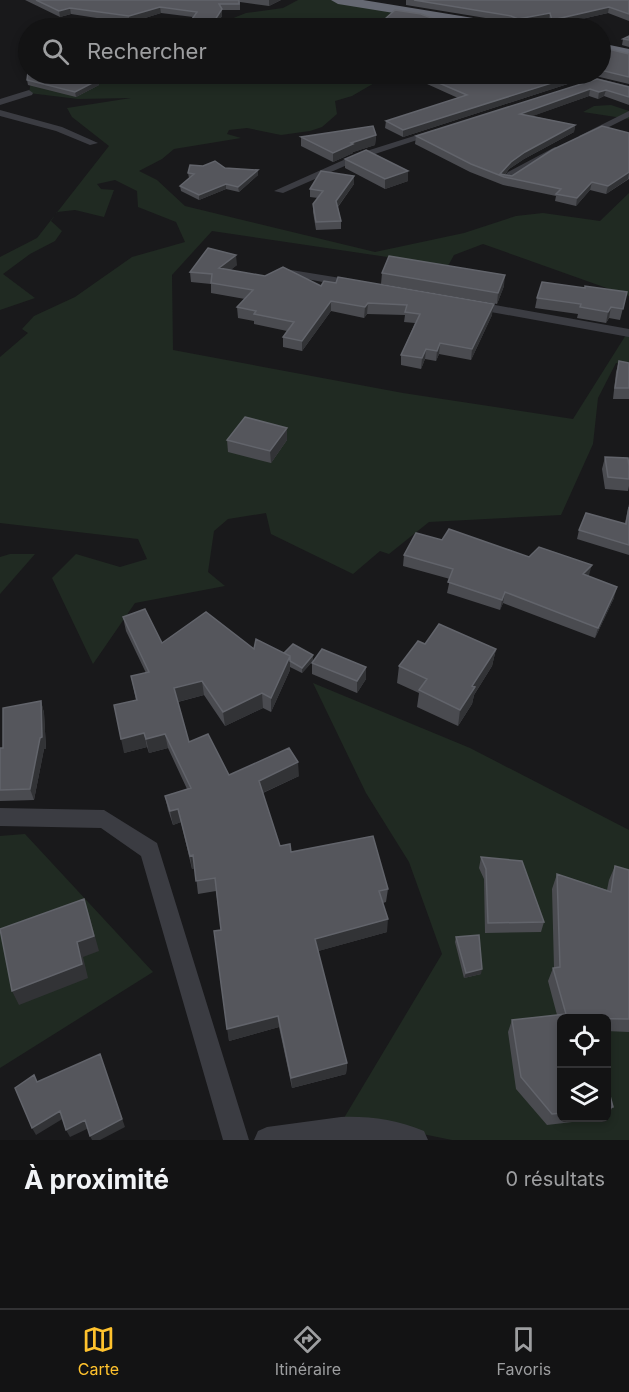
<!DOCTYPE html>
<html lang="fr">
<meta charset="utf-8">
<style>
body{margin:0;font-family:Inter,sans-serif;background:#202022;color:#f1f3f6}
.controls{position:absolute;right:18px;bottom:18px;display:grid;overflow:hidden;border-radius:9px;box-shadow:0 3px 9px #0003}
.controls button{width:54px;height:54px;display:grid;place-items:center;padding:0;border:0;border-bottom:2px solid #323234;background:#131314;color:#f1f3f6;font:30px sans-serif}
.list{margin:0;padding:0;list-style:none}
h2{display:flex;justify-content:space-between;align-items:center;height:78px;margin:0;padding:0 24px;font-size:26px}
h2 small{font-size:20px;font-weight:400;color:#9d9ea0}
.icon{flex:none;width:33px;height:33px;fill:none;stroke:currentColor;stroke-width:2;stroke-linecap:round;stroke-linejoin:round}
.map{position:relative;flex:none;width:629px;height:1140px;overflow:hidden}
.search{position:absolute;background:#131314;box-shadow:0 3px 9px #0003;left:18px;right:18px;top:18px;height:66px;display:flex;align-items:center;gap:15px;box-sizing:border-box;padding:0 21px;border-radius:33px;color:#9d9ea0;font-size:22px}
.sheet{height:168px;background:#131314}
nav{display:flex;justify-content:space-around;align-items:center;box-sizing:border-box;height:84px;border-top:2px solid #323234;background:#131314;font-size:16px;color:#9d9ea0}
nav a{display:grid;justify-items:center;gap:3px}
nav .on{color:#ffc22d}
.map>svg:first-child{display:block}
.green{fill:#202a22;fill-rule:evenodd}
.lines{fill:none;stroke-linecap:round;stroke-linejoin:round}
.street{fill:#3b3c42;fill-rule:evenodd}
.highway{fill:#656872;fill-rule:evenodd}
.wall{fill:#4a4b50}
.shaded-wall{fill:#323336}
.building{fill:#55565c;stroke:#62646b;stroke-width:1.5}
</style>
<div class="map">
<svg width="629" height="1140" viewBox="0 0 629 1140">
<rect width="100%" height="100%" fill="#19191b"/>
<path class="green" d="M 298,0 L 339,0 L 419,13 L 401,22 L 359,28 L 175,28 L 192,19 L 231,19 L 246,13 L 283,8 Z
M 38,74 L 377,74 L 376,82 L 352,96 L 335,101 L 337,114 L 322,127 L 310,131 L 281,135 L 247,128 L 229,130 L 227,134 L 241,138 L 174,149 L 162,159 L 139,171 L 157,180 L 185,206 L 375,252 L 464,233 L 516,216 L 543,213 L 600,221 L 629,193 L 629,296 L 483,244 L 454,255 L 448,266 L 212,231 L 172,275 L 173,350 L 403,393 L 573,419 L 629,330 L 629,365 L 616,363 L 598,398 L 593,444 L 561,515 L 429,522 L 389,554 L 380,551 L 353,574 L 271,534 L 266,513 L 228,519 L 214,531 L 208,572 L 225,586 L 135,603 L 93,664 L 52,578 L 76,554 L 120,567 L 147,559 L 138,539 L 0,523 L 0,357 L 28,333 L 22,329 L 34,316 L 75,297 L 132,257 L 185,242 L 176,222 L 138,207 L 137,191 L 115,180 L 97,184 L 101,189 L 114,190 L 104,217 L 75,210 L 57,212 L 51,221 L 62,231 L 55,241 L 30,254 L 3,274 L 35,298 L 0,310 L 0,257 L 37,238 L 109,146 L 72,117 L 67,108 L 131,98 L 78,99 L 29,93 L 31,81 Z
M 611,105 L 629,111 L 629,119 L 583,112 L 594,106 Z
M 10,554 L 35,554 L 0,594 L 0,557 Z
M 313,683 L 470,748 L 629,830 L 629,1140 L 452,1140 L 344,1118 L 442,954 L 409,862 L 366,793 ZM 562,1018 L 606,1018 L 606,1118 L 562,1118 Z
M 25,834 L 153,972 L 0,1068 L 0,836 Z"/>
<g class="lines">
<path class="street" d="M 568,74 L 580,74 L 629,86 L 629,92 Z
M 29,90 L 33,93 L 32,95 L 0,105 L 0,99 Z
M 0,110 L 62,127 L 98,143 L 90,145 L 56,131 L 0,116 Z
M 629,111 L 629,117 L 587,138 L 579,136 Z
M 433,130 L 441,132 L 363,158 L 283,193 L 274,191 L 357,154 Z
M 555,147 L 563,149 L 516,176 L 510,182 L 501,180 L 508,172 Z
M 285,269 L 359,281 L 365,285 L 359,289 L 281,274 L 279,272 Z
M 473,301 L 629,329 L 629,337 L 469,308 L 469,302 Z
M 0,808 L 104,810 L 157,843 L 249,1140 L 223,1140 L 141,856 L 101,828 L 0,826 Z
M 341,1117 C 370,1116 397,1120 424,1131 L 428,1140 L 254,1140 L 258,1131 L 267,1127 Z"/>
<path class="highway" d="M 331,0 L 363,0 L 510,24 L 517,28 L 487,28 L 338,4 Z
M 600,43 L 629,49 L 629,59 L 600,52 Z"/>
</g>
<path class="wall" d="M 25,0 L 281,0 L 269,6 L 240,2 L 240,10 L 222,10 L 222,16 L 216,26 L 192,25 L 192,19 L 193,17 L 161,13 L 129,23 L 71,14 L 60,17 Z
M 406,0 L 629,0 L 629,21 L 608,13 L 551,26 L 549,20 L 517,25 L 510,22 L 406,5 Z
M 629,36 L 629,47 L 622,45 L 623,39 Z
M 600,47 L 629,54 L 629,84 L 587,74 L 600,74 Z
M 416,74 L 581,74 L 580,80 L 403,137 L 385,128 L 386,121 L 458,98 L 416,79 Z
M 597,79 L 629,87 L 629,105 L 604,96 L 598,99 L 589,96 L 532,116 L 575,125 L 574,132 L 524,159 L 509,169 L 505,175 L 512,176 L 629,133 L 629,179 L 606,194 L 590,190 L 576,206 L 555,201 L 556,196 L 503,185 L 470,172 L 415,144 L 416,136 Z
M 27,80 L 98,80 L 99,85 L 76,97 L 28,85 Z
M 376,135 L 375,145 L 353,152 L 353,153 L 333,162 L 301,146 L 301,137 Z
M 345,159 L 408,181 L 385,189 L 345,168 Z
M 225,168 L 258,170 L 258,175 L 239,192 L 226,189 L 199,200 L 181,191 L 180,186 L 189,178 L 188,173 Z
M 354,176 L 354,184 L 338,207 L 341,221 L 341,229 L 316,230 L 313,212 L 313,204 L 318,198 L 310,197 L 310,189 Z
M 237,265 L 230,270 L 321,286 L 492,315 L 471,360 L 439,354 L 436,361 L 425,359 L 421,369 L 401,365 L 401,355 L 415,323 L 404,322 L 405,315 L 367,314 L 364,318 L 331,311 L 302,351 L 283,347 L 283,337 L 287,331 L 254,324 L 254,321 L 238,318 L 237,307 L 245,299 L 211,293 L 211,284 L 191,282 L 190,272 Z
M 382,273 L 504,286 L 497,304 L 381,284 Z
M 585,288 L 627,292 L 620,320 L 609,318 L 606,323 L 577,318 L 578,314 L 535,308 L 537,298 Z
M 619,361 L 629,363 L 629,399 L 613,399 L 616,372 Z
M 227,440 L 287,440 L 271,463 L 228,452 Z
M 605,457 L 629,467 L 629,486 L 628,491 L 605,489 L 602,469 Z
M 629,504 L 629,555 L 577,539 L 579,530 L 625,523 Z
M 442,540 L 529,557 L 589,575 L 588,576 L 614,598 L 595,638 L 503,603 L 500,610 L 447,593 L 450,579 L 403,566 L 404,555 Z
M 123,617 L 162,643 L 254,649 L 284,653 L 313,661 L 302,673 L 290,667 L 290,670 L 271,712 L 263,708 L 225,726 L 204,695 L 178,702 L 189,742 L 229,775 L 299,776 L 263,793 L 280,846 L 291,852 L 388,889 L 386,902 L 383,903 L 387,932 L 318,951 L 347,1063 L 346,1074 L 292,1088 L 279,1027 L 229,1041 L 221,930 L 216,891 L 198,894 L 195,868 L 192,869 L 181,822 L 173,825 L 168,810 L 165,796 L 187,789 L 168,748 L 149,753 L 147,747 L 124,753 L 136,700 L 131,676 L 146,673 L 126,631 Z
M 425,644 L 496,649 L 492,666 L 474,695 L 472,704 L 458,726 L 417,707 L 419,693 L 397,683 L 399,666 Z
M 312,663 L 366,679 L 357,693 L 312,674 Z
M 41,701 L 44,713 L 46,749 L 44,749 L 34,800 L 0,801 L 0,748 L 3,748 Z
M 481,857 L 544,922 L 541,932 L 485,933 L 484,879 L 479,868 Z
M 615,866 L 629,870 L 629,1032 L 606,1031 L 606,1018 L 561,1018 L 561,1118 L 606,1118 L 547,1125 L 516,1089 L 508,1032 L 512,1020 L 557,1015 L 548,981 L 553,968 L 554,968 L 552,889 L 557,874 L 607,890 L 609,880 Z
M 456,937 L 481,974 L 464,978 L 455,942 Z
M 606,1081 L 613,1107 L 606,1117 Z"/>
<path class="shaded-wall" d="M 269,0 L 281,0 L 269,6 Z
M 160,7 L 161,13 L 129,23 L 129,16 Z
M 609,7 L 608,13 L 551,26 L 552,20 Z
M 70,8 L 71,14 L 60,17 L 59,11 Z
M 222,9 L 222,16 L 216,26 L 215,20 Z
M 550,13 L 549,20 L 517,25 L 518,19 Z
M 490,24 L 490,28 L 467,28 Z
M 581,74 L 580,80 L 403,137 L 403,130 Z
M 98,80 L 99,85 L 76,97 L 75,92 Z
M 590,89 L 589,96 L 519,121 L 520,114 Z
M 606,90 L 604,96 L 598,99 L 599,92 Z
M 575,125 L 574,132 L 524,159 L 509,169 L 503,177 L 500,174 L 511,162 L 525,152 Z
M 376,135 L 375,145 L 353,152 L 353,153 L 333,162 L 333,153 L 351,143 Z
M 258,170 L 258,175 L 239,192 L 238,187 Z
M 408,171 L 408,181 L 385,189 L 385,179 Z
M 629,172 L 628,179 L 606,194 L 608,186 Z
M 354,176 L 354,184 L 336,209 L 336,201 Z
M 592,182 L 590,190 L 576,206 L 577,198 Z
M 226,184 L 226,189 L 199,200 L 199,195 Z
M 236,255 L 237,265 L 220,279 L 219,268 Z
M 505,275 L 504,286 L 497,304 L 498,293 Z
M 331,301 L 331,311 L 302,351 L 302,341 Z
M 368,303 L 367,314 L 364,318 L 365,307 Z
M 494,304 L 492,315 L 471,360 L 472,349 Z
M 611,307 L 609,318 L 606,323 L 608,312 Z
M 440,343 L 439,354 L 436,361 L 437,351 Z
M 426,349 L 425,359 L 421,369 L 422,358 Z
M 287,428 L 287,440 L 271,463 L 270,451 Z
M 592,565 L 589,575 L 580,584 L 583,574 Z
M 617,587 L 614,598 L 595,638 L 598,628 Z
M 505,592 L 503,603 L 500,610 L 502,600 Z
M 496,649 L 492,666 L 474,695 L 472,704 L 458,726 L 460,710 L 472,686 Z
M 313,655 L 313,661 L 302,673 L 302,668 Z
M 290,656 L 290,670 L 271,712 L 271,698 Z
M 366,667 L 366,679 L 357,693 L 357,681 Z
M 202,681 L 204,695 L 177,702 L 174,688 Z
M 262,693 L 263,708 L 225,726 L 223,712 Z
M 41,701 L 44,713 L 46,749 L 44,749 L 34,800 L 30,789 Z
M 144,733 L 147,747 L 124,753 L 121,739 Z
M 165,734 L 168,748 L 149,753 L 146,739 Z
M 298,762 L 299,776 L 260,794 L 259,781 Z
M 178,809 L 181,822 L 173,825 L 170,811 Z
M 193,855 L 195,868 L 192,869 L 190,856 Z
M 84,899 L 89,915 L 99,951 L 83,957 L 88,978 L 19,1005 L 12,991 Z
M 388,919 L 387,932 L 315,952 L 315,939 Z
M 482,969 L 481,974 L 464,978 L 466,973 Z
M 278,1016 L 279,1027 L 229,1041 L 227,1029 Z
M 100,1054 L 125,1127 L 100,1140 L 92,1140 L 90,1136 Z
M 347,1063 L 346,1074 L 292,1088 L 291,1078 Z
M 60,1111 L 64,1118 L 36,1135 L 32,1128 Z
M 85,1120 L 89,1128 L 70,1137 L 66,1130 Z"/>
<path class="building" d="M 36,0 L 239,0 L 239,4 L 219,4 L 222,9 L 215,20 L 192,19 L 197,12 L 160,7 L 129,16 L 70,8 L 59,11 Z
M 414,0 L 629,0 L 629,14 L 609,7 L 552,20 L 550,13 L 518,19 L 511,16 Z
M 395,10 L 421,14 L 447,24 L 457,24 L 457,19 L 490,24 L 467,28 L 380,28 L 376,27 Z
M 629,36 L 629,40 L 623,39 Z
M 600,47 L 629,54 L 629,77 L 600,70 Z
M 28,72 L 28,74 L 65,74 L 98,80 L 75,92 L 27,80 Z
M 418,74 L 580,74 L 403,130 L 386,121 L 467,95 Z
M 597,79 L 629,87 L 629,97 L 606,90 L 599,92 L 590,89 L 520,114 L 575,125 L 525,152 L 511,162 L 500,174 L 512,176 L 552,150 L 602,126 L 629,133 L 629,172 L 608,186 L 592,182 L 577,198 L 556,194 L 561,189 L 504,177 L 471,164 L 416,136 Z
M 373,126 L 376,135 L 351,143 L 353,144 L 333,153 L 301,137 Z
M 366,150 L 408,171 L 385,179 L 345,159 Z
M 215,161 L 225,168 L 258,170 L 238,187 L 226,184 L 199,195 L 180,186 L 194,174 L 188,173 L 190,165 L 203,166 Z
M 321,171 L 354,176 L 336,201 L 341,221 L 316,222 L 313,204 L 323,191 L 310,189 Z
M 208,248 L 236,255 L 219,268 L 265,276 L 283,267 L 321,286 L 324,281 L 336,283 L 338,277 L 494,304 L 472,349 L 440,343 L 437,351 L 426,349 L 422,358 L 401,355 L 420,314 L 405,312 L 407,305 L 368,303 L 365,307 L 331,301 L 302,341 L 283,337 L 294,322 L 254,314 L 256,311 L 237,307 L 253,290 L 211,283 L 212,274 L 190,272 Z
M 389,256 L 505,275 L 498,293 L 382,273 Z
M 542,282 L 585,288 L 585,286 L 627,292 L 623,309 L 611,307 L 608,312 L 580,307 L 581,304 L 537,298 Z
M 619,361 L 629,363 L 629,388 L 615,388 Z
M 245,417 L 287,428 L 270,451 L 227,440 Z
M 605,457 L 628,458 L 629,467 L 629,479 L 608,477 Z
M 629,507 L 629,545 L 579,530 L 586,513 L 626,524 Z
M 449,529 L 529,557 L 539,547 L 592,565 L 583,574 L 617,587 L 598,628 L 505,592 L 502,600 L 448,582 L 453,569 L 404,555 L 416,533 L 442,540 Z
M 145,609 L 162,643 L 206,612 L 254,649 L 256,639 L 290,656 L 271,698 L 262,693 L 223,712 L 202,681 L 174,688 L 189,742 L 208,734 L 229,775 L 289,748 L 298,762 L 259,781 L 280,846 L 290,844 L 291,852 L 373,836 L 388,889 L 379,891 L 388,919 L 315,939 L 347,1063 L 291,1078 L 278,1016 L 227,1029 L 214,931 L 221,930 L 215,878 L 196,881 L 193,855 L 190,856 L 178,809 L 170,811 L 165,796 L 191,788 L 165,734 L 146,739 L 144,733 L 121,739 L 114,705 L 137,700 L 131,676 L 149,672 L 123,617 Z
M 439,624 L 496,649 L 472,686 L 475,687 L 460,710 L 419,690 L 427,679 L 399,666 L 418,641 L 425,644 Z
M 293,644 L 313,655 L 302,668 L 290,661 L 290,656 L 284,653 Z
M 322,649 L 366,667 L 357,681 L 312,663 Z
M 41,701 L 42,737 L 40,738 L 30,789 L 0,790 L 0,748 L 3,748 L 3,708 Z
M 481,857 L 522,861 L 544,922 L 488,923 L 486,869 Z
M 615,866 L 629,870 L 629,1019 L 561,1018 L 561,1113 L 552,1114 L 521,1077 L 512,1020 L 566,1014 L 553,968 L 560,967 L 557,874 L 611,892 Z
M 84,899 L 94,936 L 77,942 L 82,964 L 12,991 L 0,929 Z
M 479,935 L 482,969 L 466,973 L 456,937 Z
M 100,1054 L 122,1119 L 90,1136 L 85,1120 L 66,1130 L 60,1111 L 32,1128 L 15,1088 L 34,1075 L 37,1082 Z
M 606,1081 L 613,1107 L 606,1108 Z"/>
</svg>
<div class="controls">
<button><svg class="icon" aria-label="locate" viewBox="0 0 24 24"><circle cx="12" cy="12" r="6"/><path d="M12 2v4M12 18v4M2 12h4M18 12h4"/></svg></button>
<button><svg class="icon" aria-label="layers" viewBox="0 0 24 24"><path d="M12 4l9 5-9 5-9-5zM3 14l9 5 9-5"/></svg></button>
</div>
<div class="search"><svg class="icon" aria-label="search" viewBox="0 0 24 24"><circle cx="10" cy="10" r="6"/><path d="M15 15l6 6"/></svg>Rechercher</div>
</div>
<section class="sheet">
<h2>À proximité<small>0 résultats</small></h2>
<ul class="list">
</ul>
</section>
<nav>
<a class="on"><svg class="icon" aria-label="map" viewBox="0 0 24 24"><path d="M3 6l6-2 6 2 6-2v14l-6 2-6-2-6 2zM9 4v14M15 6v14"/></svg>Carte</a>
<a><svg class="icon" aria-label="directions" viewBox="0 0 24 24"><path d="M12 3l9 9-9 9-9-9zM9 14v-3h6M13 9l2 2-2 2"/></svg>Itinéraire</a>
<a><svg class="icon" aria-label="saved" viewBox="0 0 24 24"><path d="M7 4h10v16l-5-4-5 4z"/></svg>Favoris</a>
</nav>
